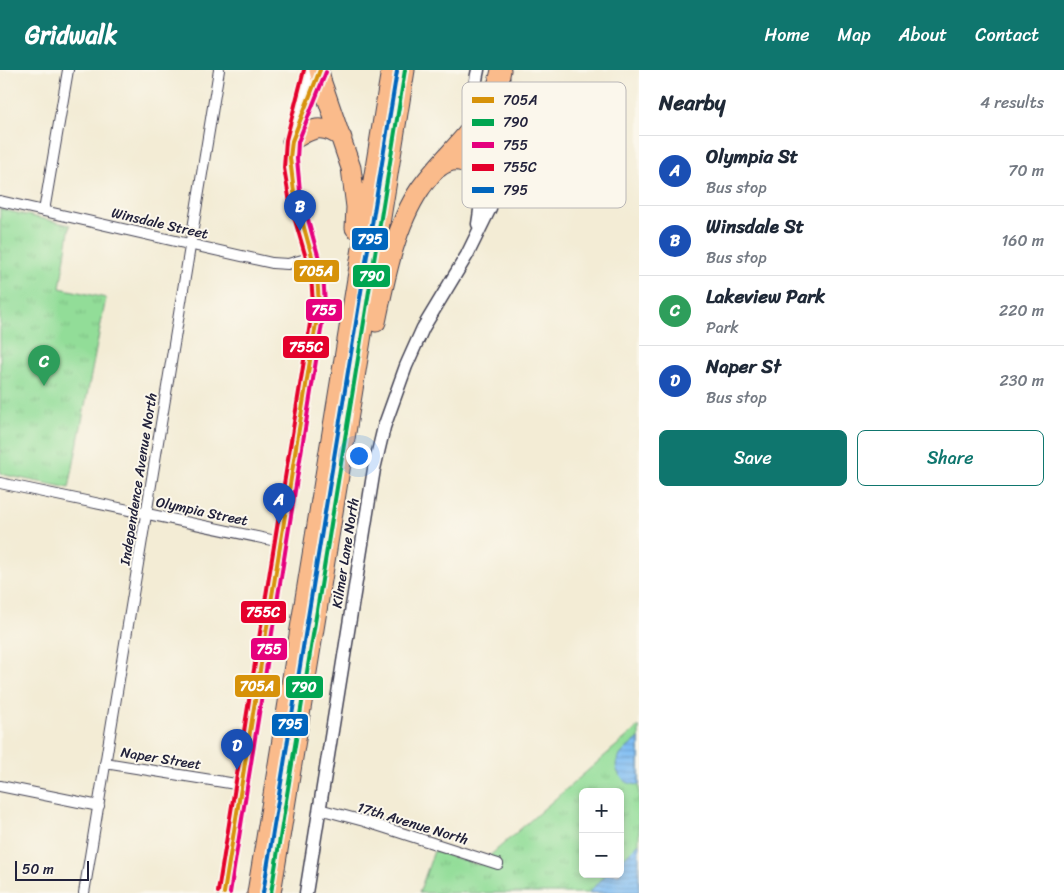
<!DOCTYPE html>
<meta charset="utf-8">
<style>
body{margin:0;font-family:Sriracha,sans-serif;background:#f6f6f7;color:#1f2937}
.controls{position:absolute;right:15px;bottom:15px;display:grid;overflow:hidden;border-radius:8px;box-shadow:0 2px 8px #0003}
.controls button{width:45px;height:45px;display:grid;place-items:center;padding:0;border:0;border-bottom:1px solid #e0e1e3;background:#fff;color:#1f2937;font:25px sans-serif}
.scale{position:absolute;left:15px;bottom:12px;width:74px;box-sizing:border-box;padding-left:5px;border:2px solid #22223b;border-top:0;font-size:14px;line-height:18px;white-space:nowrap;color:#22223b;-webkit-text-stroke:4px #fbf7ec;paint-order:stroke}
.you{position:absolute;left:358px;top:385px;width:18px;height:18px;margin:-12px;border:4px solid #fff;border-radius:50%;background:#1a73e8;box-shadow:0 0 0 8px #1a73e833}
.badge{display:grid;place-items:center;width:32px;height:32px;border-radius:50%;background:#0f766e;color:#fff;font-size:16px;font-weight:700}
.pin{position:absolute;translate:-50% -41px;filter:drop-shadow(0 1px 2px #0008)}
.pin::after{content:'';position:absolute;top:26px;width:18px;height:15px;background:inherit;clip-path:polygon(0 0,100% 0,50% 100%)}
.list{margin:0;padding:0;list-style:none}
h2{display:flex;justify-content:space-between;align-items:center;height:65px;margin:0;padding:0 20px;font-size:21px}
h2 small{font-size:16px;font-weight:400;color:#747a83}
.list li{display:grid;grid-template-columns:32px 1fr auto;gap:15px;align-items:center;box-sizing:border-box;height:70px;padding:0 20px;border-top:1px solid #e0e1e3}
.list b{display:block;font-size:19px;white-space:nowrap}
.list p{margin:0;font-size:16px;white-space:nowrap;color:#747a83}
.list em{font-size:16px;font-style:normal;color:#747a83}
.actions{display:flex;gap:10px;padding:15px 20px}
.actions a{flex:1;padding:11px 0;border:1px solid #0f766e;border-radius:8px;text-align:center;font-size:18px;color:#0f766e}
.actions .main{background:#0f766e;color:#fff}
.map{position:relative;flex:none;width:639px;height:823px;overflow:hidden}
header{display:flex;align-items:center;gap:30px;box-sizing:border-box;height:70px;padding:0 25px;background:#0f766e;color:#fff}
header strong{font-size:24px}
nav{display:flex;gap:28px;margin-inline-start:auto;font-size:18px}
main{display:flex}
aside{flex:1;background:#fff}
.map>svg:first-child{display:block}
.park{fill:url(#park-tufts);stroke:#5a806a}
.water{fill:url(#water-rules);stroke:#517097}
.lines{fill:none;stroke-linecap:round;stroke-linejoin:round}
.minor-casing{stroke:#414052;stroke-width:12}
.tertiary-casing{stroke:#414052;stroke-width:15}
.motorway-casing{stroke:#414052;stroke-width:21}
.minor{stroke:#fff;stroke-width:10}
.tertiary{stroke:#fff;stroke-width:12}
.motorway{stroke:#fabb8b;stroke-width:19}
.bus-1-casing{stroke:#fbf7ec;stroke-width:8}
.bus-2-casing{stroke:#fbf7ec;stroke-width:8}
.bus-3-casing{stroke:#fbf7ec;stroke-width:8}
.bus-4-casing{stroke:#fbf7ec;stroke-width:8}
.bus-5-casing{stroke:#fbf7ec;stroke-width:8}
.bus-1{stroke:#d79209;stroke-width:4}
.bus-2{stroke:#00a651;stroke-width:4}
.bus-3{stroke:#e5007d;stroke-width:4}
.bus-4{stroke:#e4002b;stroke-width:4}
.bus-5{stroke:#0065bd;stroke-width:4}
.labels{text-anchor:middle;stroke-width:4;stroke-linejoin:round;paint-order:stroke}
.street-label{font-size:14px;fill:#22223b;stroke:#fbf7ec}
.key{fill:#fbf7ec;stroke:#bab7b7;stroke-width:1}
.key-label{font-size:14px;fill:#22223b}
.line-badge{stroke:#fbf7ec;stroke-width:2}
.badge-label{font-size:14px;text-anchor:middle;font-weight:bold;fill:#fff}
</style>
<header>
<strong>Gridwalk</strong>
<nav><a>Home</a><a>Map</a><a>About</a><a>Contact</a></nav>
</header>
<main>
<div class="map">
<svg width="639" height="823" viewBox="0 0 639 823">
<defs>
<pattern id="park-tufts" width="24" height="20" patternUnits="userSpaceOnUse" patternTransform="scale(1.25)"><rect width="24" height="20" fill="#92dd98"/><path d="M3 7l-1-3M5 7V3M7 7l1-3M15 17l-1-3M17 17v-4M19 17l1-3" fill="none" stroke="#7ebd84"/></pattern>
<pattern id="water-rules" width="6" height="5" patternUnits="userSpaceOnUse" patternTransform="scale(1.25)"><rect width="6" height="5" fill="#80bdf3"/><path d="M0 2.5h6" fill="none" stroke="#6ea2d1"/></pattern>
</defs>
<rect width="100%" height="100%" fill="#fbf7ec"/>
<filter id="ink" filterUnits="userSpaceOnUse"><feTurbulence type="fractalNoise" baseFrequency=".02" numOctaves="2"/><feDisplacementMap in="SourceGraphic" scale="10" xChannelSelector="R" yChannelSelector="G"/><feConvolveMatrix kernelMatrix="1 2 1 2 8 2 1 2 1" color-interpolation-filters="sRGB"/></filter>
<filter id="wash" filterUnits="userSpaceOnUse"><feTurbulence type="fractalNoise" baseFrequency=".0096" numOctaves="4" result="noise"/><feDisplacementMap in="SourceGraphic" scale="20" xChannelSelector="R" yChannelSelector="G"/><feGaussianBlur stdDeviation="1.12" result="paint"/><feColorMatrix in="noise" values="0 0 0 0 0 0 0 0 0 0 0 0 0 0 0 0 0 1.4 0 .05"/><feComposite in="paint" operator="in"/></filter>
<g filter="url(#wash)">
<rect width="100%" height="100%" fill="#f3ecd5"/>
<path class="park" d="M 0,139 L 70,155 L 60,218 L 106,228 L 69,418 L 0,404 Z
M 639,656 L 639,773 L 620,792 L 620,722 L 583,722 L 583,804 L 607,804 L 588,823 L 419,823 L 434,781 L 479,795 Z"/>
<path class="water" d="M 639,668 L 639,715 C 631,714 626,713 621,707 C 607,690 627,679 639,668 Z
M 639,773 L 639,823 L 588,823 L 607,804 L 620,804 L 620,792 Z"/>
</g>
<g filter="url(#ink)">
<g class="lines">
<defs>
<path id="minor" d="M 0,131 L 272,193 L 288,194 L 313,187
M 44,141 L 68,0
M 0,413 L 281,472
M 105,693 L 242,715
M 0,716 L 99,736
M 319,739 L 364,751 L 498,794
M 84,823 L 219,0"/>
<path id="tertiary" d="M 478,0 C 472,23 477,46 479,69 C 482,98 483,126 478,154
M 224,823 L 319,235 L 317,204 L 296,131 L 290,98 L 292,71 L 310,0
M 306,823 L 374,399 L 384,357 L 406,296 L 423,258 L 467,185 L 490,138 L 498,101 L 503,8"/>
<path id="motorway" d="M 319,0 L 322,13 L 351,98 L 356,137 L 355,158
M 292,71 C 310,58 323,53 342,68
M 438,98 C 458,83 473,93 482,114
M 376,252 C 385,209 395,156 420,119 C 447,80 493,49 501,0
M 257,823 L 391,0
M 271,823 L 405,0"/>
</defs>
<use href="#minor" class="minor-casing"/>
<use href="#tertiary" class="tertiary-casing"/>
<use href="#motorway" class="motorway-casing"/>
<use href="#minor" class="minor"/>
<use href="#tertiary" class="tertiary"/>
<use href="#motorway" class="motorway"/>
<defs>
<path id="bus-1" d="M 224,823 L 319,235 L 317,204 L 294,122 L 290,88 L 292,71 L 320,0"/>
<path id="bus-2" d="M 271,823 L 405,0"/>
<path id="bus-3" d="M 230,823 L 325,235 L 323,203 L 300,121 L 297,89 L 298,72 L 326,2"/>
<path id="bus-4" d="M 218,822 L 313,235 L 311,205 L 290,133 L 284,98 L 286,70 L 304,0"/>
<path id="bus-5" d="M 263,823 L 397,1"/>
</defs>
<use href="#bus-1" class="bus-1-casing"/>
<use href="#bus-2" class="bus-2-casing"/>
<use href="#bus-3" class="bus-3-casing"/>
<use href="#bus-4" class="bus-4-casing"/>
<use href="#bus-5" class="bus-5-casing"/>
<use href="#bus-1" class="bus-1"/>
<use href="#bus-2" class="bus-2"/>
<use href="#bus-3" class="bus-3"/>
<use href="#bus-4" class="bus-4"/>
<use href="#bus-5" class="bus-5"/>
</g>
</g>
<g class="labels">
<g class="street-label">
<text transform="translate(160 153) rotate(13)" y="5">Winsdale Street</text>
<text transform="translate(138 409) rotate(-81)" y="5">Independence Avenue North</text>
<text transform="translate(202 441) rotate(12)" y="5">Olympia Street</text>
<text transform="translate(345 483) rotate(-81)" y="5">Kilmer Lane North</text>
<text transform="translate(161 688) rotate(9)" y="5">Naper Street</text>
<text transform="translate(413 753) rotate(17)" y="5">17th Avenue North</text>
</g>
</g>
<rect x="462" y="12" width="164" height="126" rx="8" class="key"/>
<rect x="472" y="27" width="22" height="6" fill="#d79209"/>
<rect x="472" y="49" width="22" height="7" fill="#00a651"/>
<rect x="472" y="72" width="22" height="6" fill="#e5007d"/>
<rect x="472" y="94" width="22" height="7" fill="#e4002b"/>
<rect x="472" y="117" width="22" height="6" fill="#0065bd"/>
<g class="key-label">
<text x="503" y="35">705A</text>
<text x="503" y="57">790</text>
<text x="503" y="80">755</text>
<text x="503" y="102">755C</text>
<text x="503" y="125">795</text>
</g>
<g class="line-badge">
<rect x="351" y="157" width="38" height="24" rx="5" fill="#0065bd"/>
<rect x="293" y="189" width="47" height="24" rx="5" fill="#d79209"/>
<rect x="352" y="194" width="39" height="24" rx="5" fill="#00a651"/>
<rect x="305" y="228" width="38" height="24" rx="5" fill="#e5007d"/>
<rect x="282" y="265" width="48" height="24" rx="5" fill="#e4002b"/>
<rect x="240" y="530" width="47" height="24" rx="5" fill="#e4002b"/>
<rect x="250" y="567" width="38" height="24" rx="5" fill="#e5007d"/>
<rect x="234" y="604" width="47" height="24" rx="5" fill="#d79209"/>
<rect x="285" y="605" width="39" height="24" rx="5" fill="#00a651"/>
<rect x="271" y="643" width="38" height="24" rx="5" fill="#0065bd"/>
</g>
<g class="badge-label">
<text x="370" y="174">795</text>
<text x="316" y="206">705A</text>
<text x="372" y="211">790</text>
<text x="324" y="245">755</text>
<text x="306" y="282">755C</text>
<text x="263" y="547">755C</text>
<text x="269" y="584">755</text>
<text x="257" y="621">705A</text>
<text x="304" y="622">790</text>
<text x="290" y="659">795</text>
</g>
</svg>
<div class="controls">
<button>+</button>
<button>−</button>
</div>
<div class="scale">50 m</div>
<div class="you"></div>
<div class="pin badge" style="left:279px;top:454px;background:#1a4fb4">A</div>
<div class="pin badge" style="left:300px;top:161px;background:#1a4fb4">B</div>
<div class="pin badge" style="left:44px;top:316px;background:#2e9e5b">C</div>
<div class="pin badge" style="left:237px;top:700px;background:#1a4fb4">D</div>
</div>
<aside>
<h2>Nearby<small>4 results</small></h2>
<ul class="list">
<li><span class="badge" style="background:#1a4fb4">A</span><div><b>Olympia St</b><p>Bus stop</p></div><em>70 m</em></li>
<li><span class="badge" style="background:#1a4fb4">B</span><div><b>Winsdale St</b><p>Bus stop</p></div><em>160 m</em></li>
<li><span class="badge" style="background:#2e9e5b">C</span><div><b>Lakeview Park</b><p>Park</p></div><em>220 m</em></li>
<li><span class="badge" style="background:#1a4fb4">D</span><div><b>Naper St</b><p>Bus stop</p></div><em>230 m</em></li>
</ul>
<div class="actions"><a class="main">Save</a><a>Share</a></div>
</aside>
</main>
